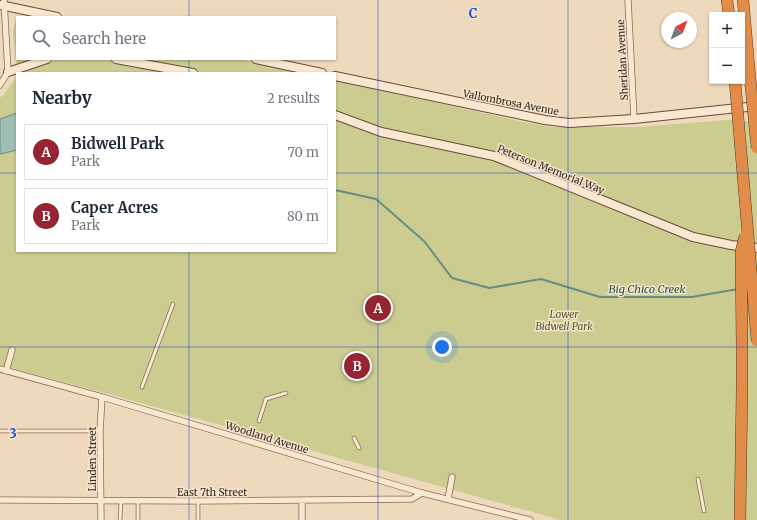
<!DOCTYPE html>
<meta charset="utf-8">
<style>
body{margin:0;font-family:Merriweather,serif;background:#f6f6f7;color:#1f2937}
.controls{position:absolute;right:12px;top:12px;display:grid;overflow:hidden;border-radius:0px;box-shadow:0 1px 3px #0004}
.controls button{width:36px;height:36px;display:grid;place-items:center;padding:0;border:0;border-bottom:1px solid #e0e1e3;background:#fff;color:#1f2937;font:20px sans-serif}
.compass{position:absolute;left:661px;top:12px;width:36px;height:36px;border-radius:50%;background:#fff;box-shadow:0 1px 3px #0004;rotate:41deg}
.you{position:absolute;left:442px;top:347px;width:14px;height:14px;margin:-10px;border:3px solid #fff;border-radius:50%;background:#1a73e8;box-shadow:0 0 0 6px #1a73e833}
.badge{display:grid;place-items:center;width:26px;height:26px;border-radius:50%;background:#962533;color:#fff;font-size:13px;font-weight:700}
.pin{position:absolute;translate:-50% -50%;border:2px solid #fff;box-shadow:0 1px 4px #0006}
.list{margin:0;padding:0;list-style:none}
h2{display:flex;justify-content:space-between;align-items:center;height:52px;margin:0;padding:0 16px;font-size:17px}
h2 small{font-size:13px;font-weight:400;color:#747a83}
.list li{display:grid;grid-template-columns:26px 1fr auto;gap:12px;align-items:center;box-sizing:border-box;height:56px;margin:0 8px 8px;padding:0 8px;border:1px solid #e0e1e3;border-radius:0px}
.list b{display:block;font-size:15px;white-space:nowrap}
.list p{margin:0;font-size:13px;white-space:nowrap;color:#747a83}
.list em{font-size:13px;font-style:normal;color:#747a83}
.icon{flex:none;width:22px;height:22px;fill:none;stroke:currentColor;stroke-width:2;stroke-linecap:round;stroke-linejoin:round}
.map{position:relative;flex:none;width:757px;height:520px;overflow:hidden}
.search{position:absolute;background:#fff;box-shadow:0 1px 3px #0004;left:16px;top:16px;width:320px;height:44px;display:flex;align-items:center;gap:10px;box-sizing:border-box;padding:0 14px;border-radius:0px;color:#747a83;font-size:15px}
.panel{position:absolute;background:#fff;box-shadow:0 1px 3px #0004;left:16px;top:72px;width:320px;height:180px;border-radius:0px}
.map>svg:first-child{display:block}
.green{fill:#cccc91}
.water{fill:#a0bfb2;stroke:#688d7f}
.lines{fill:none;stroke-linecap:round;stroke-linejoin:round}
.stream{stroke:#688d7f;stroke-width:2}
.lane-casing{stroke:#866a56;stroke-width:4.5}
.street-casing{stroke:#866a56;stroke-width:7}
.secondary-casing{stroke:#684b39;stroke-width:10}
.highway-casing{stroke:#53392a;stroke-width:12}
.lane{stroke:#f9e8cf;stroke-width:3}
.street{stroke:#f9e8cf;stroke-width:5.5}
.secondary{stroke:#f9e8cf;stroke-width:8}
.highway{stroke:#e18c49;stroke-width:11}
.highway-bridge-casing{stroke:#53392a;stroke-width:12;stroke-linecap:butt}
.highway-bridge{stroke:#e18c49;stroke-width:11}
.grid{fill:none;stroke:#1d4ed8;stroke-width:1;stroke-opacity:0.55}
.labels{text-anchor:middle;stroke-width:3;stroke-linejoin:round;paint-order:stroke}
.street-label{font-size:10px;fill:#35241b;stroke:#f6e5cc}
.park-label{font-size:10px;font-style:italic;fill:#4c5221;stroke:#f6e5cc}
.water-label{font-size:11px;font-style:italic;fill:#2a554d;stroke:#f6e5cc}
.grid-label{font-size:13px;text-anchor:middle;font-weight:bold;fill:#1d4ed8;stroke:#f6e5cc;stroke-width:3;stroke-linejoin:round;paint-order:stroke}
</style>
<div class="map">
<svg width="757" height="520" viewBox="0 0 757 520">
<rect width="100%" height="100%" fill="#eed9bc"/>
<path class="green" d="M 17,21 L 17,59 L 239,59 L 304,73 L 17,73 L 13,30 L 15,22 Z
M 17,78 L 17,251 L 335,251 L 335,80 L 524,122 L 551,127 L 639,127 L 728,120 L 757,122 L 757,520 L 561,520 L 105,393 L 0,365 L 0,97 L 3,96 L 14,80 Z"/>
<path class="water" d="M 17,113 L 17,150 L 0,154 L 0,119 Z"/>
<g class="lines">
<path class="stream" d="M 335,190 L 376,199 L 424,241 L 452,278 L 489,288 L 541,279 L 600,297 L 692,297 L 738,289"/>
<defs>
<path id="lane" d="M 142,387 L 173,304
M 259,421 L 266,399 L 286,393
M 0,431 L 100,431
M 354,438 L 359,448
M 698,479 L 704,511
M 198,501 L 198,520
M 120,520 L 121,501
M 138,520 L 138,501"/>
<path id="street" d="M 628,0 L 634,119
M 0,85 L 8,72 L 4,0
M 0,369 L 102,397 L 422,493 L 530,520
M 6,371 L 12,350
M 448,499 L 452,477
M 0,500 L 198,501 L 412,499 L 422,493
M 302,501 L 302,520
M 101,520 L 100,431 L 102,397"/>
<path id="secondary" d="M 0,5 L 57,17
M 116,59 L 193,73
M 256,59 L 322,73
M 8,72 L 47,59
M 335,76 L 545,120 L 569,123 L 634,119 L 757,106
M 335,115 L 381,132 L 494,156 L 693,237 L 731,245 L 757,248"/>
<path id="highway" d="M 727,0 L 729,15
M 743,0 L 750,78
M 740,520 L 742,389 L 742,346"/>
</defs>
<use href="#lane" class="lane-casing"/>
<use href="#street" class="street-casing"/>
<use href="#secondary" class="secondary-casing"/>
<use href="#highway" class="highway-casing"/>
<use href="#lane" class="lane"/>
<use href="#street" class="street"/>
<use href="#secondary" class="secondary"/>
<use href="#highway" class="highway"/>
<defs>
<path id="highway-bridge" d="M 750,78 L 757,148
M 735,81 L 757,341
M 742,346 L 741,252 L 745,236"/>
</defs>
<use href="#highway-bridge" class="highway-bridge-casing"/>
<use href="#highway-bridge" class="highway-bridge"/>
</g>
<path class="grid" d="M 189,0 L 189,17M 378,0 L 378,520M 568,0 L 568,520M 189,59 L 189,73M 0,173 L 17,173M 335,173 L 757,173M 189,251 L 189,520M 0,347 L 757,347"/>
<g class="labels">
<g class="street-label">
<text transform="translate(622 60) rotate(-93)" y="4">Sheridan Avenue</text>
<text transform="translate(511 102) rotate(11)" y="4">Vallombrosa Avenue</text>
<text transform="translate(551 169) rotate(22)" y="4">Peterson Memorial Way</text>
<text transform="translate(267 437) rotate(17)" y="4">Woodland Avenue</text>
<text transform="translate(92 459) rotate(-90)" y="4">Linden Street</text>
<text x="212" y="496">East 7th Street</text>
</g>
<g class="park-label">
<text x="564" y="318">Lower<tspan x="564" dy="12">Bidwell Park</tspan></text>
</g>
<g class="water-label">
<text x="647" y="293">Big Chico Creek</text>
</g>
</g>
<g class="grid-label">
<text x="473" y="18">C</text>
<text x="13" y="438">3</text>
</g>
</svg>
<div class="controls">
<button>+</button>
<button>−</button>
</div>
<svg class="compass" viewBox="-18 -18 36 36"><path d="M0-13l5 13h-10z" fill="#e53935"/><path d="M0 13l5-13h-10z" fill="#747a83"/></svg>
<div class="you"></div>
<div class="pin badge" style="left:378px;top:308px">A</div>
<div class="pin badge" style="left:357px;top:366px">B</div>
<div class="search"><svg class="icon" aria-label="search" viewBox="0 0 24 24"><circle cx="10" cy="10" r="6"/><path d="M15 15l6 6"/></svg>Search here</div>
<section class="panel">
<h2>Nearby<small>2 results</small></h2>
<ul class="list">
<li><span class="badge">A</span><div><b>Bidwell Park</b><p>Park</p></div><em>70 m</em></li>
<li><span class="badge">B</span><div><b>Caper Acres</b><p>Park</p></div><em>80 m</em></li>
</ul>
</section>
</div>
